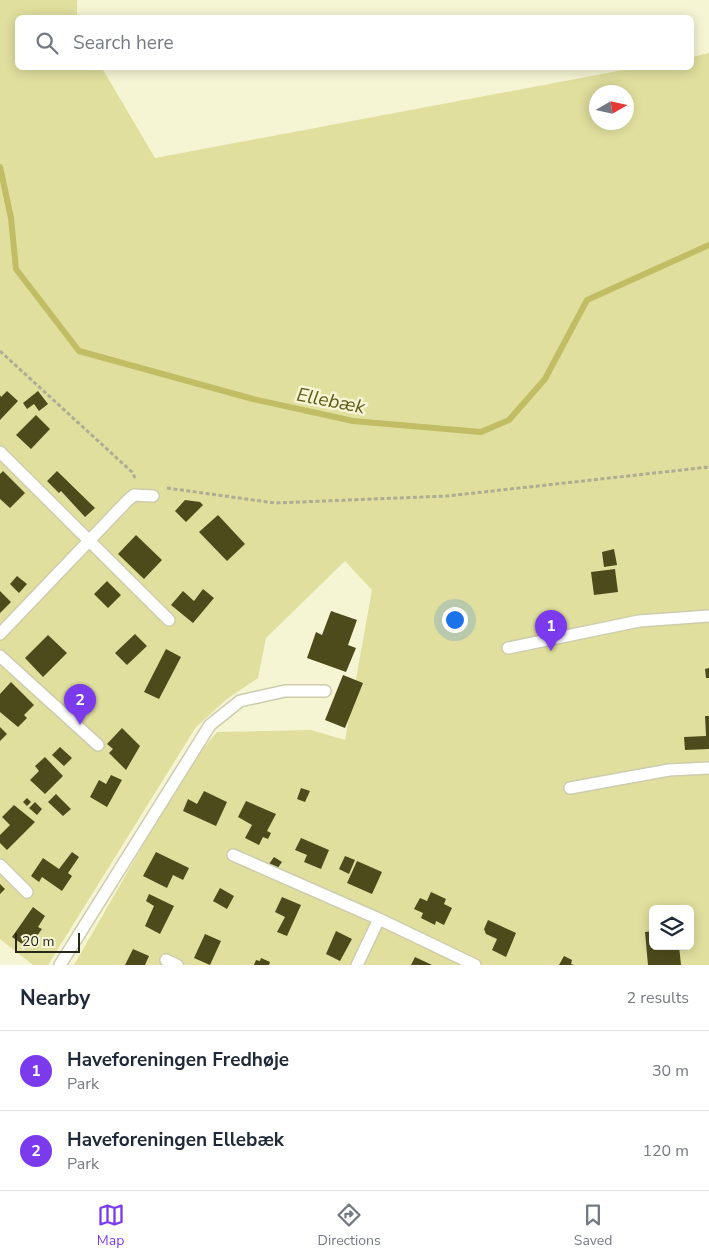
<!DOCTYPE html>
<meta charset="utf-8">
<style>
body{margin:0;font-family:"Nunito Sans",sans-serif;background:#f6f6f7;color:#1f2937}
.controls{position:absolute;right:15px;bottom:15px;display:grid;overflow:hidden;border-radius:8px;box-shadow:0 2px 12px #0003}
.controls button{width:45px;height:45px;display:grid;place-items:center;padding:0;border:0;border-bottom:1px solid #e0e1e3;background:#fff;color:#1f2937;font:25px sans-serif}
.compass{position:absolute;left:589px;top:85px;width:45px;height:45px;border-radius:50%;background:#fff;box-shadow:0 2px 12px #0003;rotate:81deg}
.scale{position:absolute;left:15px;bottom:12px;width:65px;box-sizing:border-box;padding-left:5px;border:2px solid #26261a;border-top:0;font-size:14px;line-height:18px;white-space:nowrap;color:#26261a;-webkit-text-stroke:4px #f5f5d4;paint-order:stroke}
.you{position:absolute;left:454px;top:619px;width:18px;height:18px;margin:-12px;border:4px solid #fff;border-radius:50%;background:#1a73e8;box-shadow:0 0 0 8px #1a73e833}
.badge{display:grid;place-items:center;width:32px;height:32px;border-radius:50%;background:#7c3aed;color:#fff;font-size:16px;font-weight:700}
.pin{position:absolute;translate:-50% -41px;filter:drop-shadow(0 1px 2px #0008)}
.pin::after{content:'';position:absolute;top:26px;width:18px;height:15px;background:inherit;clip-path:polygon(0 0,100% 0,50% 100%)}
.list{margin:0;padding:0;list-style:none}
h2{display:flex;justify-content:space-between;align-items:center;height:65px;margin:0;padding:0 20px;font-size:21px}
h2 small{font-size:16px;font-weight:400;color:#747a83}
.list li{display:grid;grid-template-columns:32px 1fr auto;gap:15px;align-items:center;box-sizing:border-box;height:80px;padding:0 20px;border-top:1px solid #e0e1e3}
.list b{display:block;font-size:19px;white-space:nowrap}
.list p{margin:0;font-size:16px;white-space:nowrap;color:#747a83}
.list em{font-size:16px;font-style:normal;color:#747a83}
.icon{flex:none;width:28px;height:28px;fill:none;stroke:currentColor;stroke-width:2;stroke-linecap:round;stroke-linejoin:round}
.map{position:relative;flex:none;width:709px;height:965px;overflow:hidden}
.search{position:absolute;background:#fff;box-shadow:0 2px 12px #0003;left:15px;right:15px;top:15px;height:55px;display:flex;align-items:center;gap:12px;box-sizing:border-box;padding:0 18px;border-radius:8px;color:#747a83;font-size:19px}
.sheet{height:225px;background:#fff}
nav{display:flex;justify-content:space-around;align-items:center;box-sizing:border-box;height:70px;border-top:1px solid #e0e1e3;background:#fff;font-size:14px;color:#747a83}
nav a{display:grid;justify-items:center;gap:2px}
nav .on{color:#7c3aed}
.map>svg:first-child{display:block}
.green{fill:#e0df9e;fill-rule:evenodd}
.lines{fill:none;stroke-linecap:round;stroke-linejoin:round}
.stream{stroke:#c1bd65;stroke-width:6}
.building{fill:#4d4b1c}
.lane-casing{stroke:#cdcdad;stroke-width:14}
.path{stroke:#adad93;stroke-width:3;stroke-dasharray:4 2.5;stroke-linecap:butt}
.lane{stroke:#fff;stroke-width:11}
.labels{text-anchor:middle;stroke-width:5;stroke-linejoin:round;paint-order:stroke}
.water-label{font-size:19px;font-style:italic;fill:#5c5917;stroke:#f5f5d4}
</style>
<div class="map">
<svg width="709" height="965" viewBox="0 0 709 965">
<rect width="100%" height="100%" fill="#f5f5d4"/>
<path class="green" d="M 0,0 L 77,0 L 77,17 L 18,18 L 18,68 L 102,68 L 155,158 L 634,68 L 692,68 L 692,57 L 709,53 L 709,965 L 74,965 L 188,767 L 217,732 L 311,730 L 345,740 L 372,590 L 345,561 L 266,638 L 258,678 L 227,699 L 196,727 L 48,965 L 33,965 L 0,939 ZM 596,92 L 626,92 L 626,122 L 596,122 ZM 653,909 L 690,909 L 690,946 L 653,946 Z"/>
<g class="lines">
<path class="stream" d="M 0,167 L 11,218 L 16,269 L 79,351 L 253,399 L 353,421 L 481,432 L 509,420 L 545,379 L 587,300 L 709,245"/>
</g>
<path class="building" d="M 7,391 L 18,401 L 0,420 L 0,395 L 1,397 Z
M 38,391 L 48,404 L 39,411 L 34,404 L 27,409 L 23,403 Z
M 36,415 L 50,429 L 31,449 L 16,435 Z
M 3,471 L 25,493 L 10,508 L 0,499 L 0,474 Z
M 57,471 L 95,508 L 85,517 L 61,491 L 59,493 L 47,481 Z
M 185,500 L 200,502 L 203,505 L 186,522 L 175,511 Z
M 218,515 L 245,544 L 227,561 L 199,532 Z
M 136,535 L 162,560 L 144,579 L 118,554 Z
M 614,549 L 617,565 L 604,567 L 602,552 Z
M 615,569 L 618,592 L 594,595 L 591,572 Z
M 17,576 L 27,584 L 19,593 L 10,584 Z
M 107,581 L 121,595 L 108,608 L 94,594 Z
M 203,589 L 214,598 L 193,623 L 171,605 L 183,591 L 194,601 Z
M 0,591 L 11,602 L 0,613 Z
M 331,611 L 357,620 L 348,645 L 356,648 L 346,672 L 307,658 L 316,632 L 322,635 Z
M 135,634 L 147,646 L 127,665 L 115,653 Z
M 48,635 L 67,653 L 43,677 L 25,658 Z
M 166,649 L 181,657 L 159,699 L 144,692 Z
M 709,668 L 709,678 L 706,678 L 705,669 Z
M 343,675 L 363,683 L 345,728 L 325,720 Z
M 11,682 L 34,705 L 24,715 L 27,718 L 18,727 L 0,712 L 0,694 Z
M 705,716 L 709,716 L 709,749 L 685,750 L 684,737 L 706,736 Z
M 0,727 L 7,734 L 0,741 Z
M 122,728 L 140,746 L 126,770 L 109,753 L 113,749 L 107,744 Z
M 60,747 L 72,758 L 64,766 L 52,755 Z
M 45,757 L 63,776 L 45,794 L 30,780 L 39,771 L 35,766 Z
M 111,775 L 122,780 L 107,807 L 90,797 L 99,780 L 106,784 Z
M 301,788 L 310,791 L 305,802 L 297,799 Z
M 204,791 L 227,802 L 216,826 L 183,811 L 188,799 L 197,804 Z
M 56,794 L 71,809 L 63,816 L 48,802 Z
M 27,798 L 31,802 L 27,806 L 23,802 Z
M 246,801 L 276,814 L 267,831 L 271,833 L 268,839 L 263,837 L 259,845 L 245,838 L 252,825 L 238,817 Z
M 35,802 L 42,809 L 37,815 L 29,808 Z
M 14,805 L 35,822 L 7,850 L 0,843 L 0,835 L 10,825 L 2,817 Z
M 301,838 L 329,850 L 321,869 L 304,862 L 307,855 L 295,850 Z
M 72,852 L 79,857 L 68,873 L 72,876 L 62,891 L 42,877 L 39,882 L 31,876 L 43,858 L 59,869 Z
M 156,852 L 189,868 L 183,880 L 173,875 L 167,888 L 143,876 Z
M 345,856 L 355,860 L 349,874 L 339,869 Z
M 274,857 L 282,862 L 277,869 L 269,864 Z
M 357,861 L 382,872 L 372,894 L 347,883 Z
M 0,884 L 5,889 L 0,894 Z
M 220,888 L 234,896 L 227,909 L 213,901 Z
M 431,892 L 446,899 L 444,904 L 452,908 L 444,925 L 436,921 L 435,925 L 421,918 L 423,913 L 414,909 L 420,898 L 427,901 Z
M 149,894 L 174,906 L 160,934 L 145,926 L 154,906 L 146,901 Z
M 282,897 L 301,905 L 287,936 L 277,932 L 285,917 L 275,912 Z
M 33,907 L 45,916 L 38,927 L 42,929 L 34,940 L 31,938 L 25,946 L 12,937 Z
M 488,920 L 516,933 L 506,957 L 492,950 L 497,939 L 486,934 L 484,929 Z
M 336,931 L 352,939 L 340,961 L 326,954 Z
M 653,931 L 653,946 L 679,946 L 681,965 L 648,965 L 645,932 Z
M 205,934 L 221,941 L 210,965 L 194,958 Z
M 133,949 L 149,956 L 145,965 L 125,965 Z
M 564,956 L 572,960 L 571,964 L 574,965 L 559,965 Z
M 415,957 L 432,965 L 411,965 Z
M 261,958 L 270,962 L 269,965 L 254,965 L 256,960 L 260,961 Z"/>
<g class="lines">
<defs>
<path id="lane" d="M 0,452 L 169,620
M 0,634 L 128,500 L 134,495 L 153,496
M 508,648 L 639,621 L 709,616
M 0,656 L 98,745
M 570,788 L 669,770 L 709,768
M 233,855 L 379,919
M 0,865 L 27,892
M 166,960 L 177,965
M 60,965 L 210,725 L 240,701 L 285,691 L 325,691
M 357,965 L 379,919 L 475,965"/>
</defs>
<use href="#lane" class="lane-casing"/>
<path class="path" d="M 0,351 L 132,472 L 136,480
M 167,488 L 275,503 L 447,496 L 709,467"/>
<use href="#lane" class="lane"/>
</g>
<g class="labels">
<g class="water-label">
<text transform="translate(331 400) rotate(11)" y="7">Ellebæk</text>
</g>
</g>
</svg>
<div class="controls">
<button><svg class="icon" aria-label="layers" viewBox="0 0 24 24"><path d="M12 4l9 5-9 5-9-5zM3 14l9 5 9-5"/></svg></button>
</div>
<svg class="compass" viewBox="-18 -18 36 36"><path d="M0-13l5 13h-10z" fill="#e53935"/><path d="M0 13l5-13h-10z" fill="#747a83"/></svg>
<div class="scale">20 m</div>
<div class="you"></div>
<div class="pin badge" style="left:551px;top:651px">1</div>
<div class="pin badge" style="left:80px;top:725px">2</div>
<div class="search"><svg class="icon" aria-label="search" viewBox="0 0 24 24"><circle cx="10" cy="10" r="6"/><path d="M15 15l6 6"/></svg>Search here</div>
</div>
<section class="sheet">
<h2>Nearby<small>2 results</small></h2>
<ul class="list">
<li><span class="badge">1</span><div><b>Haveforeningen Fredhøje</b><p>Park</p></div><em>30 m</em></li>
<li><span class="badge">2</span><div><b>Haveforeningen Ellebæk</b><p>Park</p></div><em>120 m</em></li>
</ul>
</section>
<nav>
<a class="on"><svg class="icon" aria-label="map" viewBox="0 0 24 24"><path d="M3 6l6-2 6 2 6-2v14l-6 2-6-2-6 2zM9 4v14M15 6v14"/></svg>Map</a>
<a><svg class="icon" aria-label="directions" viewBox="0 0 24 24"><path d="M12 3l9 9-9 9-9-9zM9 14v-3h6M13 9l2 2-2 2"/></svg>Directions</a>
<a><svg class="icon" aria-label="saved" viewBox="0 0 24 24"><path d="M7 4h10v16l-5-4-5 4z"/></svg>Saved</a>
</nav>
